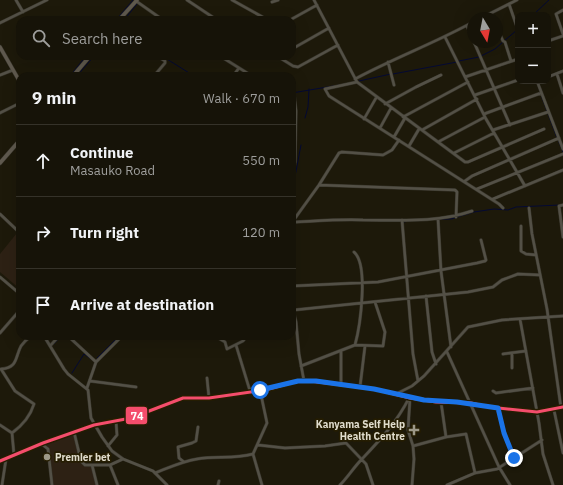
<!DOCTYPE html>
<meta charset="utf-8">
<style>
body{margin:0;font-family:"IBM Plex Sans",sans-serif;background:#1f1c12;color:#f1f3f6}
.controls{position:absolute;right:12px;top:12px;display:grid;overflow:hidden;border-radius:8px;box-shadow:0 4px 16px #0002}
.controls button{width:36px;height:36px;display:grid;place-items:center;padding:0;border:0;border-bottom:1px solid #353229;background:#161308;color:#f1f3f6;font:20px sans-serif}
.compass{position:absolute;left:467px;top:12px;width:36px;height:36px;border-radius:50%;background:#161308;box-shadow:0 4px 16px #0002;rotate:170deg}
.stop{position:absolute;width:12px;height:12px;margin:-9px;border:3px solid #1a73e8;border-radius:50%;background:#fff}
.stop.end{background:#1a73e8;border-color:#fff;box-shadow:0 1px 4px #0008}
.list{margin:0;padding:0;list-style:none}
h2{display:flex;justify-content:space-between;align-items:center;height:52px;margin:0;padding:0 16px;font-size:17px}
h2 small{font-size:13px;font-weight:400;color:#9e9e9c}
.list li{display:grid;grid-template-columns:26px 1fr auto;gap:12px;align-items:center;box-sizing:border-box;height:72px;padding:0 16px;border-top:1px solid #353229}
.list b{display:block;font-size:15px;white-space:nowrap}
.list p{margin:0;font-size:13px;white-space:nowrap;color:#9e9e9c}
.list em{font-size:13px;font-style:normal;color:#9e9e9c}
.icon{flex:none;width:22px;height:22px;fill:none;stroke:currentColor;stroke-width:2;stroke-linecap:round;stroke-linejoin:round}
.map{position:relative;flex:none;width:563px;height:485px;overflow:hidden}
.search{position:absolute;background:#161308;box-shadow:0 4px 16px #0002;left:16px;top:16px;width:280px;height:44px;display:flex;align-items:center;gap:10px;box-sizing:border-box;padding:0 14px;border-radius:12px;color:#9e9e9c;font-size:15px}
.panel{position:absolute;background:#161308;box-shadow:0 4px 16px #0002;left:16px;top:72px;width:280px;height:268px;border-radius:12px}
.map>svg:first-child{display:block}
.commercial{fill:#2d2114}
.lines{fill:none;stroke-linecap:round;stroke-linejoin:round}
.stream{stroke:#040933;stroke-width:1}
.street-casing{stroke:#37342a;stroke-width:3.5}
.secondary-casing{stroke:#37342a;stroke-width:4.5}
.street{stroke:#535046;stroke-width:2.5}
.secondary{stroke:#5f594e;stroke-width:3.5}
.bus-1-casing{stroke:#251d02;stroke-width:6}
.bus-1{stroke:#f44d6c;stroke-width:3}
.route{stroke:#1a73e8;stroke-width:5}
.poi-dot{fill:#9c9888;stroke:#251d02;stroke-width:1.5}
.labels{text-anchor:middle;stroke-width:3.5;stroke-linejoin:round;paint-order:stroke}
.poi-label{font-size:10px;font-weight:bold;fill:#e0dccc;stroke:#251d02;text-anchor:end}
.line-badge{stroke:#251d02;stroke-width:1.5}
.badge-label{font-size:11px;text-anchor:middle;font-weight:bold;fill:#fff}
</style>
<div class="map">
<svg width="563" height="485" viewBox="0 0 563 485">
<rect width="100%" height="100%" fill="#1d190a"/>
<path class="commercial" d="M 17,233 L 20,234 L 20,289 L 0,272 L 0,254 Z
M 73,433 L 86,465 L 92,464 L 96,485 L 52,485 L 45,442 Z"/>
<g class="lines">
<path class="stream" d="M 533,15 L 549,0
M 116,20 L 133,0
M 124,20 L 137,4
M 504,41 L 517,30 L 518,32
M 162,56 L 194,76
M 481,56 L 495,49 L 503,42
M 459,61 L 479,57
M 393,74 L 457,62
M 70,76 L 86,56
M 77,76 L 94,56
M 359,81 L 391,74
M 292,93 L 345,84
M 541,95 L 557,138
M 305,118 L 308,107 L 309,89
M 558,140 L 563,152
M 293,187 L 301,145
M 439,219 L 451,219 L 474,212 L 494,209 L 508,210 L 516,207 L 560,205
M 403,222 L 410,221
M 54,344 L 61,336
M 97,358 L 119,336
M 72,373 L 84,354 L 91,359"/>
<defs>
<path id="street" d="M 16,0 L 23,12
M 187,0 L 217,20
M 232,0 L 268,20
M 314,0 L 357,82 L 465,162 L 468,162 L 544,129
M 136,1 L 163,20
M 272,2 L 278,0
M 509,4 L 518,30
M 563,10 L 556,14 L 563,34
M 491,13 L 493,18
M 481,18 L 517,0
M 290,20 L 317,5
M 0,23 L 47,0
M 467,26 L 473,40
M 497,28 L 503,41 L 505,42 L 511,61
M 445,37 L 486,119 L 525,186
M 548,41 L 563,36
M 474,42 L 510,125
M 292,49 L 329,28
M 220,56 L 252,76
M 277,56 L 293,66 L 298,67 L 338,45
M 388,62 L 394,85
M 557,74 L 563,93
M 0,75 L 13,70
M 154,76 L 165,63 L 165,61 L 157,56
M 233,76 L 239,68
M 465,77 L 518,59
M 548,77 L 563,71
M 355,79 C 394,58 435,43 473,22
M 537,81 L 563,149
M 357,82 L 325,89 L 329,96 L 499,204 L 503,208
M 294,94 L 296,111 L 295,162
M 475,95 L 518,80
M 385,104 L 416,87 L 441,75
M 0,113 L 20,103
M 484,114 L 541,93
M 403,117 L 468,82
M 364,119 L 376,98
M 380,128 L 391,108
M 422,130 L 477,99
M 493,130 L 548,112
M 394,137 L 405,118
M 438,142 L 485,117
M 409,146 L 419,129
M 454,153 L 494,133
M 292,161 L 295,162 L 292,178
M 465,181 L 472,176 L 559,138
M 319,185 L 455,190 L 457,192 L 456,217
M 477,189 L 563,154
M 493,199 L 563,170
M 563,205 L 559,206 L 563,237
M 529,208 L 532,234 L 547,309 L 561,408
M 0,214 L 20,233
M 438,219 L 441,271 L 451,347
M 402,220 L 413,354 L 418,381
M 293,221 L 319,185 L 339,153 L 342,152 L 383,155 L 392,150 L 399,140
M 292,223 L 293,222 C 316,221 339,219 363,220 C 399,220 437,223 472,211
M 521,226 L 521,251 L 526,254 L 536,255
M 354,252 C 369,265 360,327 355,345
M 0,277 L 20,294
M 292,286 L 378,282 L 477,263 L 485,261 L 486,260 L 481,240
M 426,296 L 432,352 L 436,364
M 292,306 L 296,322 L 299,354 L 304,381
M 294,310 L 468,292 L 493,287 L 502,280 L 518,274 L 540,275
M 520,319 L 539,423 L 543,454 L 553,485
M 0,333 L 20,310
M 44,336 L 64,369 L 68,374 L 88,390 L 91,418 L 102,437 L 112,451 L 123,459 L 153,471 L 167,485
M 68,336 L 96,362
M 215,336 L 225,342 L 227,349 L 243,341 L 247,336
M 236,345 L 250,391
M 50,346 L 59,336
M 341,351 L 341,384
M 447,352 L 499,467 L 510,485
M 503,354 L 526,351
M 301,366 L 355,345 L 383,346 L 385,332 L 375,302
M 512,368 L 512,353
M 207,378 L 209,398
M 90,381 L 136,387
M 360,387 L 365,346
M 87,388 L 96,362 L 122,336
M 260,390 L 267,423 L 253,454 L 262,485
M 493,391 L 496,393 L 533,388
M 396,394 L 412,386 L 424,376 L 468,327 L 502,320 L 563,316
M 410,398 L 408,430 L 413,446 L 414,459 L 412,485
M 498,408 L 504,433 L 514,458
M 554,410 L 563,453
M 0,425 L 12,433 L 14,455
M 74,432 L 81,461 L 85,465 L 110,465 L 123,459
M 12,433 C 23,425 30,417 34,404 L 15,391 L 1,369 C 18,368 15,357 21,346 C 24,342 27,339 31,336
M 446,437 L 466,434 L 475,473
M 40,445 L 43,445 L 48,449 L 52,485
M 258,445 L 285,448 L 325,446 L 346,443 L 366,464 L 373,485
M 108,446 L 117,435 L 116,421
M 413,446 L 446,437 L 441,402
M 0,461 L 43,443 L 74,432 L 94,425 L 131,418 L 183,398 L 188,397 L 209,398 L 265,390 L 298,381 L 310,381 L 374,389 L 410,398 L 436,402 L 471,403 L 489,407 L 537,412 L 547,411 L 563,407
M 184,462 L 179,458 L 178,447 L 192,443 L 196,441 L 198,427
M 92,465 L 97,485
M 110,465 L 118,485
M 155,473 C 168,468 183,461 197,459 C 216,456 235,459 253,454
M 2,485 L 6,459
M 218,485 L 219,481
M 340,485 C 348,477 354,467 362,459 C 380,440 397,422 409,398
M 447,485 L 475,473 L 497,469 L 542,440"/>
<path id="secondary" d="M 119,20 L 137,0
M 0,47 L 20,82
M 73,76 L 90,56
M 0,163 L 20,140"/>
</defs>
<use href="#street" class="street-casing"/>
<use href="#secondary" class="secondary-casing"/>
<use href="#street" class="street"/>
<use href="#secondary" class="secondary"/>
<defs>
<path id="bus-1" d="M 0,461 L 43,443 L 94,425 L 131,418 L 183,398 L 209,398 L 265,390 L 298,381 L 310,381 L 374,389 L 410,398 L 436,402 L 471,403 L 489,407 L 537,412 L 563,407"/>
</defs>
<use href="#bus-1" class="bus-1-casing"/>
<use href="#bus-1" class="bus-1"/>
</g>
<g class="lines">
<path class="route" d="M 260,390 L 298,381 L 316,381 L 374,389 L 424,400 L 457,402 L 498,408 L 504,433 L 514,458"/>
</g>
<g class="poi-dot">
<path d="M412 424h4v4h4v4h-4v4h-4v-4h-4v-4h4z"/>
<circle cx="47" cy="457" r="4"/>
</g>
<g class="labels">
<g class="poi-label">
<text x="405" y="428">Kanyama Self Help<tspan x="405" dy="12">Health Centre</tspan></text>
<text x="55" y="461" text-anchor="start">Premier bet</text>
</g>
</g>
<rect class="line-badge" x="125" y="406" width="23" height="19" rx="4" fill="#f44d6c"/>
<g class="badge-label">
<text x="137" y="420">74</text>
</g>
</svg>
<div class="controls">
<button>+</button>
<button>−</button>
</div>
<svg class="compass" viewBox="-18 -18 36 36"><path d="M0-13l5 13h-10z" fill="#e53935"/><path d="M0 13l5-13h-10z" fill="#9e9e9c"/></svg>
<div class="stop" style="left:260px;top:390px"></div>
<div class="stop end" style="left:514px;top:458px"></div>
<div class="search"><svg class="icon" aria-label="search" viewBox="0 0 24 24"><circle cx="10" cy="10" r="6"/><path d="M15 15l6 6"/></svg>Search here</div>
<section class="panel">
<h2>9 min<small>Walk · 670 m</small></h2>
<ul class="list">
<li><svg class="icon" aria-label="ahead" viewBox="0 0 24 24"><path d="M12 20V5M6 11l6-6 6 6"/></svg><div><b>Continue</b><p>Masauko Road</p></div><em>550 m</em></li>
<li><svg class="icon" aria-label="right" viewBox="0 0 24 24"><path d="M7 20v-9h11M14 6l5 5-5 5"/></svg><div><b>Turn right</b></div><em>120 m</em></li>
<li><svg class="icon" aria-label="arrive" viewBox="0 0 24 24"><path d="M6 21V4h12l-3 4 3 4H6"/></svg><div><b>Arrive at destination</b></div></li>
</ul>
</section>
</div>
